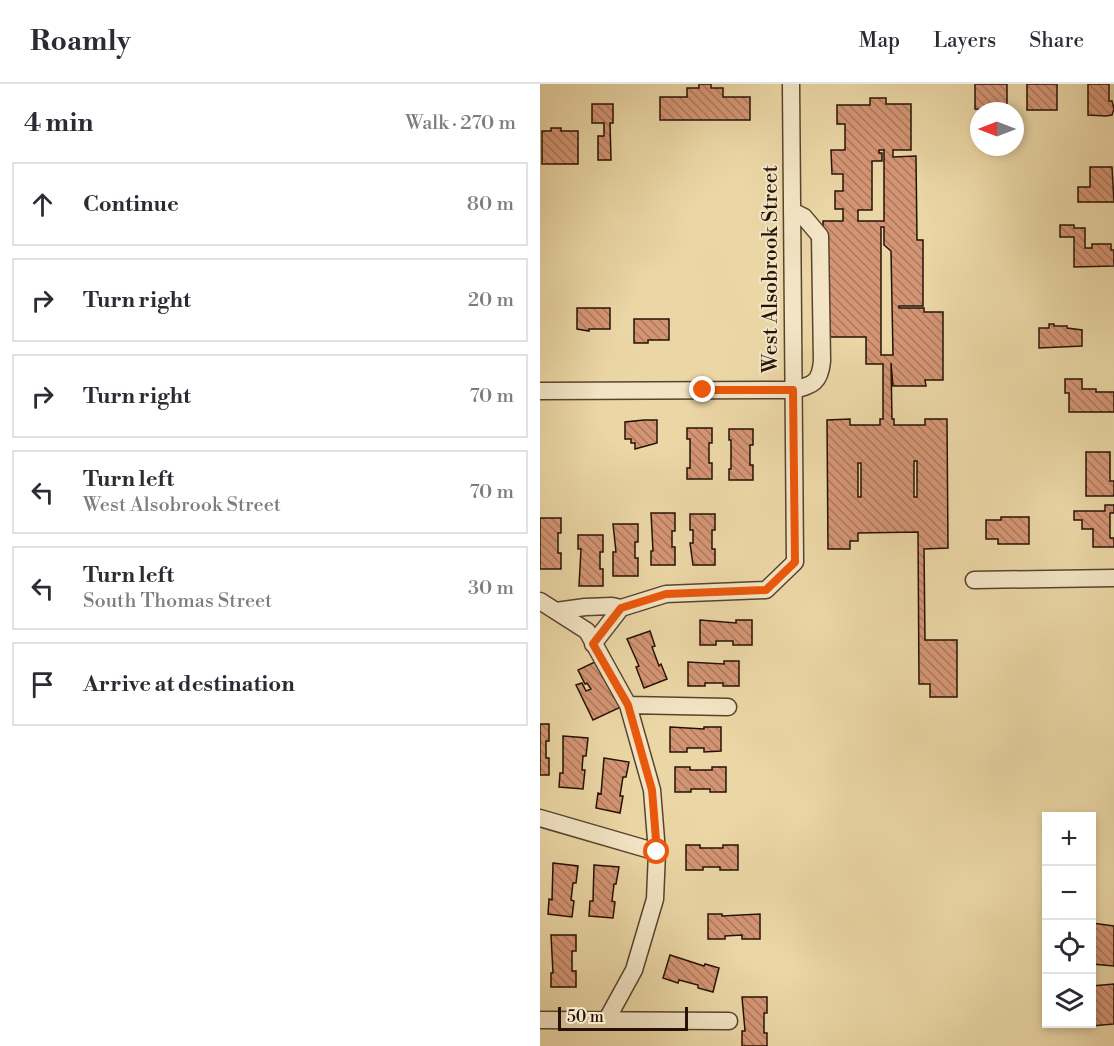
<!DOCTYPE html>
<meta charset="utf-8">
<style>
body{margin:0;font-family:"Libre Bodoni",serif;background:#f7f7f7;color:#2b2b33}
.controls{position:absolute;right:18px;bottom:18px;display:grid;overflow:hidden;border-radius:0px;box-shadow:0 3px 9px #0003}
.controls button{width:54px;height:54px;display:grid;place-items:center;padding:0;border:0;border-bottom:2px solid #e1e1e2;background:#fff;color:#2b2b33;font:30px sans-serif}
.compass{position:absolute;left:430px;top:18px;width:54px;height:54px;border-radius:50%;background:#fff;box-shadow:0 3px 9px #0003;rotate:270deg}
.scale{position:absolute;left:18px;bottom:15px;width:130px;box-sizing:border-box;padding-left:6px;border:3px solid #261306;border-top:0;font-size:16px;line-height:21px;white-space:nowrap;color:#261306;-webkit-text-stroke:4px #f2e4c4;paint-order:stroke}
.stop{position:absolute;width:18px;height:18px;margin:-14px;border:4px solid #ea580c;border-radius:50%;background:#fff}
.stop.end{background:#ea580c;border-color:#fff;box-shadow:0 2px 6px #0008}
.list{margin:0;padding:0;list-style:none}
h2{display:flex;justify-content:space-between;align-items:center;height:78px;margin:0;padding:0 24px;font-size:26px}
h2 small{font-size:20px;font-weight:400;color:#7c7c81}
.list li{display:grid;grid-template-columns:39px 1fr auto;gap:18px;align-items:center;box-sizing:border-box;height:84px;margin:0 12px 12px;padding:0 12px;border:2px solid #e1e1e2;border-radius:0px}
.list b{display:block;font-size:22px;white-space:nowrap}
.list p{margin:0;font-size:20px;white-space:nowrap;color:#7c7c81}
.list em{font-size:20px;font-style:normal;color:#7c7c81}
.icon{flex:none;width:33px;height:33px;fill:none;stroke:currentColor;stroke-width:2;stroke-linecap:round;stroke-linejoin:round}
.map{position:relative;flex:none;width:574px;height:962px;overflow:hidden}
header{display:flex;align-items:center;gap:36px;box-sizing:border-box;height:84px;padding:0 30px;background:#fff;border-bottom:2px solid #e1e1e2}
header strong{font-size:28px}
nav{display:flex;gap:33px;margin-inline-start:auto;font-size:21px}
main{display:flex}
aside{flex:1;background:#fff}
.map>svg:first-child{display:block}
.building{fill:url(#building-back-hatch);stroke:#261306;stroke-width:1.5;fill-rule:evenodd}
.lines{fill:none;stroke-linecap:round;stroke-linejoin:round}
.minor-casing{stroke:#57442e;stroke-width:19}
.minor{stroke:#f2e4c4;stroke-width:16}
.route{stroke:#ea580c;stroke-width:8}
.labels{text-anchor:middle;stroke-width:4.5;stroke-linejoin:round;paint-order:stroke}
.street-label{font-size:21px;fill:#261306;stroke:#f2e4c4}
</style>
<header>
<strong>Roamly</strong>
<nav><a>Map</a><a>Layers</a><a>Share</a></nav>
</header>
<main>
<aside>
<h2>4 min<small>Walk · 270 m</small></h2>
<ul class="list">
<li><svg class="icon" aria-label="ahead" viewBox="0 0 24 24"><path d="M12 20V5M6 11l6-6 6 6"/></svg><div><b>Continue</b></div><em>80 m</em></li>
<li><svg class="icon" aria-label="right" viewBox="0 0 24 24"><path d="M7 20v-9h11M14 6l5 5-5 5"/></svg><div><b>Turn right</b></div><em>20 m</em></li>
<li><svg class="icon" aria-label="right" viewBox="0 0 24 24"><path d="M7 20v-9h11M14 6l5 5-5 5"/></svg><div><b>Turn right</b></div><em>70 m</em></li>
<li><svg class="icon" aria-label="left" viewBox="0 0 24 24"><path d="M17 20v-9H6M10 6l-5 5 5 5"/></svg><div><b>Turn left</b><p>West Alsobrook Street</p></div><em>70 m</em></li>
<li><svg class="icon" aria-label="left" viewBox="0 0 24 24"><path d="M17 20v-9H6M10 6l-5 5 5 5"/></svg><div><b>Turn left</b><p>South Thomas Street</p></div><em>30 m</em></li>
<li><svg class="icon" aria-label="arrive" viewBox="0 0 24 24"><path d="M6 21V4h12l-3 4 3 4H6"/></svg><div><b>Arrive at destination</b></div></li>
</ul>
</aside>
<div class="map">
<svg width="574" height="962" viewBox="0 0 574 962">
<defs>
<pattern id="building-back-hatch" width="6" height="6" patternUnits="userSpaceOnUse" patternTransform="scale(1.5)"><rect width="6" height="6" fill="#d49574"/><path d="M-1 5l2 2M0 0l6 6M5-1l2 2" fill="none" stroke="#ac785d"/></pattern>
</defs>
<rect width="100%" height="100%" fill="#ebd6a5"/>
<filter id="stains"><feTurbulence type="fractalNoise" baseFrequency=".00333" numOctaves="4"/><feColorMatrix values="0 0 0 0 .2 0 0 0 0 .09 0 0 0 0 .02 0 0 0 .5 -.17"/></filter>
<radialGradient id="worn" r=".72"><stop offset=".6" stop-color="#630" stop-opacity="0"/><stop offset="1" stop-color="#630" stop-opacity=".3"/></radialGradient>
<path class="building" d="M 159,0 L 171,0 L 171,4 L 183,4 L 183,13 L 210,13 L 210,36 L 120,36 L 120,13 L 147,13 L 147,4 L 159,4 Z
M 435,0 L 467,0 L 467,25 L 459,25 L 459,27 L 435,25 Z
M 487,0 L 517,0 L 517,26 L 487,26 Z
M 548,0 L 569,0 L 569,17 L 572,17 L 574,25 L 572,31 L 566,32 L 548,31 Z
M 330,14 L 346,14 L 346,20 L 371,20 L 371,66 L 353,66 L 353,73 L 376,72 L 377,156 L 383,156 L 383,222 L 359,222 L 359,224 L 384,224 L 384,228 L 403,228 L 403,296 L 385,296 L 386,302 L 353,302 L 351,279 L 352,335 L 354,335 L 354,341 L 385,341 L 385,335 L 407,335 L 408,464 L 384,465 L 385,556 L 417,556 L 417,613 L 390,613 L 390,600 L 379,600 L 378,448 L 318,449 L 318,457 L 310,457 L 310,465 L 288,465 L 287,336 L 310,335 L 310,341 L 340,341 L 340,335 L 343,335 L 343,280 L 326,280 L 326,253 L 284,253 L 283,137 L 303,137 L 303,125 L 295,125 L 295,107 L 303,107 L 303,90 L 292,90 L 291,66 L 305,66 L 305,40 L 297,40 L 297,21 L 330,21 ZM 339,66 L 344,66 L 344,137 L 318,137 L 318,126 L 332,126 L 332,77 L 342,77 L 342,69 L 339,69 ZM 341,143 L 344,143 L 344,161 L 351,167 L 353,271 L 341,271 ZM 374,377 L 377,377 L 377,413 L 374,413 ZM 318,379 L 321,379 L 321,413 L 318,413 Z
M 52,20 L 73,20 L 73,39 L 70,39 L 71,76 L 58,76 L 58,52 L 64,52 L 64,39 L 52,39 Z
M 11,44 L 21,44 L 21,47 L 38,47 L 38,80 L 2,80 L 2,47 L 11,47 Z
M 550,83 L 572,83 L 574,118 L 538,118 L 538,103 L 550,103 Z
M 520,141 L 534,141 L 534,144 L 545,144 L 545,164 L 552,164 L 552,160 L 571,160 L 571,166 L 574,166 L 574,182 L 534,183 L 534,153 L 520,153 Z
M 37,224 L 70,224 L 70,245 L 49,245 L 49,247 L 37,245 Z
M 94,235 L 129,235 L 129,256 L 108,256 L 108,259 L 94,259 Z
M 509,240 L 514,240 L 514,242 L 527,242 L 527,244 L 542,246 L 542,262 L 499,264 L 499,244 L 509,244 Z
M 525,295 L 542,295 L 542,305 L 556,305 L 556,308 L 574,308 L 574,328 L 529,328 L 529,309 L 525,309 Z
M 104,336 L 117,336 L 117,359 L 95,365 L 95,359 L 91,359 L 91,355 L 85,355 L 85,338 Z
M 147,344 L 172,344 L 172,359 L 169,359 L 169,379 L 172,379 L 172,395 L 147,395 L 147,384 L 150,384 L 150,355 L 147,355 Z
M 189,345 L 213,345 L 213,361 L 210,361 L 210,381 L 213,381 L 213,396 L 189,396 L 189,385 L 191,385 L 191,356 L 189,356 Z
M 546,368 L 570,368 L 570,397 L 574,397 L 574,412 L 546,412 Z
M 565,421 L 574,421 L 574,429 L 570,429 L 570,454 L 574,454 L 574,463 L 553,463 L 553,445 L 542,445 L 542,436 L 534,436 L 534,427 L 565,427 Z
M 111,429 L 135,429 L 135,447 L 132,447 L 132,463 L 135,463 L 135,481 L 111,481 L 111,467 L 113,467 Z
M 150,430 L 175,430 L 175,446 L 172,446 L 172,465 L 175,465 L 175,481 L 153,481 L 150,459 L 153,459 L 153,446 L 150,446 Z
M 461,433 L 489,433 L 489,460 L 458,460 L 458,455 L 446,455 L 446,436 L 461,436 Z
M 0,434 L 21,434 L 21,449 L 18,449 L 18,469 L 21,469 L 21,485 L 0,485 Z
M 73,440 L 98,440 L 98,458 L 95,458 L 95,474 L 98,474 L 98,492 L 73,492 L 73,468 L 76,468 Z
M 38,451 L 63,451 L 63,468 L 60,468 L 60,485 L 63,485 L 63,502 L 39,502 L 41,465 L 38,465 Z
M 160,536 L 196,539 L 196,536 L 212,536 L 212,561 L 193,561 L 193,557 L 176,557 L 176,561 L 160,561 Z
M 110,547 L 115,562 L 112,563 L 119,582 L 121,580 L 127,595 L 104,604 L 96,583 L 99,582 L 87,555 Z
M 61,575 L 83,622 L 53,636 L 36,601 L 42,599 L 46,607 L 51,605 L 47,599 L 45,600 L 38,586 Z
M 184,577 L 199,577 L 199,602 L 183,602 L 183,599 L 165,599 L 165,602 L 148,602 L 148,578 L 184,580 Z
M 0,640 L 9,640 L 9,657 L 6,657 L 6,674 L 9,674 L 9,691 L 0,691 Z
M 130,643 L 164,645 L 164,643 L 181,643 L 181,667 L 164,668 L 164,664 L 147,664 L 147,668 L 130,668 Z
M 23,652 L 48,654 L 46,672 L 43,672 L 42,686 L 45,686 L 43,705 L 19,703 L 20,689 L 23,689 Z
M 64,674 L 89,678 L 86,693 L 83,693 L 80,712 L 83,712 L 80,729 L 56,724 L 58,709 L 61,710 Z
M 135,683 L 150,683 L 150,686 L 172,686 L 172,683 L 186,683 L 186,708 L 170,708 L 170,705 L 151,705 L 151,708 L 135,708 Z
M 146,761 L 160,761 L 160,764 L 183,764 L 183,761 L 198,761 L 198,786 L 180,786 L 180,783 L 163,783 L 163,786 L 146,786 Z
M 13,779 L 38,782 L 36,799 L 33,799 L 31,816 L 34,817 L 32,833 L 8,830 L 9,815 L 12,816 Z
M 54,781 L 79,783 L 76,800 L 74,800 L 72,817 L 75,818 L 73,834 L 49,832 L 50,817 L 53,817 Z
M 168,830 L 182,830 L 182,832 L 220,830 L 220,855 L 202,855 L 202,851 L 185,852 L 185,855 L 168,855 Z
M 552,839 L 574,842 L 574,882 L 552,880 Z
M 11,851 L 36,851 L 36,867 L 32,867 L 32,887 L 36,887 L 36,903 L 11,903 L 11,889 L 13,889 Z
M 130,871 L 164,882 L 165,880 L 179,884 L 173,908 L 158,904 L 158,901 L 139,896 L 138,899 L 123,894 Z
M 574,900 L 574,940 L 551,942 L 552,902 Z
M 202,913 L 227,913 L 227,929 L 224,929 L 224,949 L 227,949 L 227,962 L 202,962 L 202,947 L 205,947 Z"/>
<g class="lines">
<defs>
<path id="minor" d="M 0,307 L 253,306 C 273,301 280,299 282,277 L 280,152 L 264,133 L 252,127
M 434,496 L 574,494
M 0,517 L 47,547 L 88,621 L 112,706 L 117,768
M 16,527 L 45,523 L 72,522 L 81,524 L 126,510 L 226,506 L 255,478 L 251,0
M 53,560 L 81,524
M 88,621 L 188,623
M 0,734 L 117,768 L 115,815 L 94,886 L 66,937
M 0,936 L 189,937"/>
</defs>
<use href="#minor" class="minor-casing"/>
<use href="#minor" class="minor"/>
</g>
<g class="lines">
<path class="route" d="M 117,768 L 112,706 L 88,621 L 53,560 L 81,524 L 126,510 L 226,506 L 255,478 L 253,306 L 163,306"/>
</g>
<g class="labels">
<g class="street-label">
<text transform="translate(230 185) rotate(-90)" y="7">West Alsobrook Street</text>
</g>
</g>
<rect width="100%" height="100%" filter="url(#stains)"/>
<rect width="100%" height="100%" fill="url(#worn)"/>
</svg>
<div class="controls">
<button>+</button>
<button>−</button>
<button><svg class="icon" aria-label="locate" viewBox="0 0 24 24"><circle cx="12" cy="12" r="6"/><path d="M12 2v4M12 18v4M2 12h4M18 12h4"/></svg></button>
<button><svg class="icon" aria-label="layers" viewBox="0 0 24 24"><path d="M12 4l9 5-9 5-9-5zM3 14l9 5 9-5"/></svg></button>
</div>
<svg class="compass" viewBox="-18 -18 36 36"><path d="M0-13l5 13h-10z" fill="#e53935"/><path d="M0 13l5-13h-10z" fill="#7c7c81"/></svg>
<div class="scale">50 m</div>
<div class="stop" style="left:117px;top:768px"></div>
<div class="stop end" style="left:163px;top:306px"></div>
</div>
</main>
